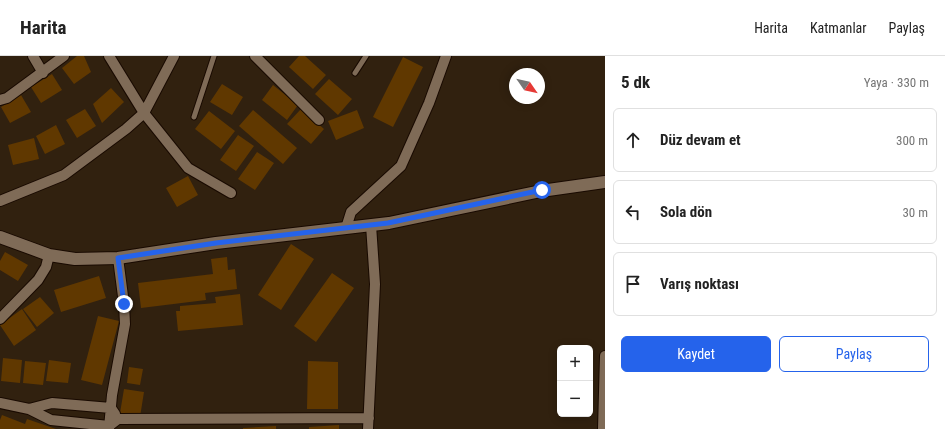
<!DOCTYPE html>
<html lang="tr">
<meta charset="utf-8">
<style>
body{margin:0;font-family:"Roboto Condensed",sans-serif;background:#f6f6f6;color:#222}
.controls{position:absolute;right:12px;bottom:12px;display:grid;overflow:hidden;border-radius:6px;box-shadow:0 2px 10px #0003}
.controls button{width:36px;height:36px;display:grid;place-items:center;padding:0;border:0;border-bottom:1px solid #e0e0e0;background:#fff;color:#222;font:20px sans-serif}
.compass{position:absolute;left:509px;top:12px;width:36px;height:36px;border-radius:50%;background:#fff;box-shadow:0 2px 10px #0003;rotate:124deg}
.stop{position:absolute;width:12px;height:12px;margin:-9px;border:3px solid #2563eb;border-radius:50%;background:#fff}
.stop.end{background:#2563eb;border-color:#fff;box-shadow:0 1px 4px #0008}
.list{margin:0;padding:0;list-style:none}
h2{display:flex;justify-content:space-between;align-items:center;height:52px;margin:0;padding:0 16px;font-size:17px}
h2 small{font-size:13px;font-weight:400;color:#767676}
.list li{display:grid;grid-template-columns:26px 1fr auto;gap:12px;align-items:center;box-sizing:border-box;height:64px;margin:0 8px 8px;padding:0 8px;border:1px solid #e0e0e0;border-radius:6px}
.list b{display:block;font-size:15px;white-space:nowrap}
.list em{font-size:13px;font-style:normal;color:#767676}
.actions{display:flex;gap:8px;padding:12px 16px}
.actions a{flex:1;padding:9px 0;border:1px solid #2563eb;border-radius:6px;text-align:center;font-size:14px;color:#2563eb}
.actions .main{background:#2563eb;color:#fff}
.icon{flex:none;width:22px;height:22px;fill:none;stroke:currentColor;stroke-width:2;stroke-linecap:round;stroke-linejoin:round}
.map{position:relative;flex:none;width:605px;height:373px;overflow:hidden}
header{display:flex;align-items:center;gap:24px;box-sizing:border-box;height:56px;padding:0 20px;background:#fff;border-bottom:1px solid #e0e0e0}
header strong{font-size:19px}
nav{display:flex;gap:22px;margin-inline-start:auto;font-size:14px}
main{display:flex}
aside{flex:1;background:#fff}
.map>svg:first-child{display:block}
.building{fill:#603800}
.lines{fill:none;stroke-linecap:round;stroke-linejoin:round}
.service-casing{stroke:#190a00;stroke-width:7}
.minor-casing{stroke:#190a00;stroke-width:12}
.tertiary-casing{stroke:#190a00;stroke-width:14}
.service{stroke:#7f6b57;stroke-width:5}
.minor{stroke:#7f6b57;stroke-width:10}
.tertiary{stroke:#7f6b57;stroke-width:12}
.route{stroke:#2563eb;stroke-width:5}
</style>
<header>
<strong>Harita</strong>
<nav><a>Harita</a><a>Katmanlar</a><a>Paylaş</a></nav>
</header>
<main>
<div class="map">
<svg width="605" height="373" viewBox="0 0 605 373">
<rect width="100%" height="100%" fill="#31210f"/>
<path class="building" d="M 77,0 L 84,0 L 91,16 L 74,28 L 62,12 Z
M 299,0 L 305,0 L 326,19 L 313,33 L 289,11 Z
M 403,1 L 423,11 L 393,71 L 373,61 Z
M 52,18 L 62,34 L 41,47 L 31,31 Z
M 329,23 L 352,43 L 338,59 L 315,38 Z
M 222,28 L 243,41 L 232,59 L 210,46 Z
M 273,29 L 298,49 L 287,64 L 262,44 Z
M 111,32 L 124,46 L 102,67 L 93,48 Z
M 21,39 L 31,56 L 10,67 L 1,51 Z
M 85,53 L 96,70 L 77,82 L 66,64 Z
M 301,53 L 324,73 L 311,88 L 287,68 Z
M 253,54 L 297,92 L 283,108 L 239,70 Z
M 357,54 L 364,72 L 336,84 L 328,65 Z
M 209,55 L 235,75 L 221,93 L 195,73 Z
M 56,69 L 65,88 L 45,98 L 36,80 Z
M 238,79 L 254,90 L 236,115 L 220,104 Z
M 34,82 L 39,103 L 13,109 L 8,89 Z
M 257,96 L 274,107 L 255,134 L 238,123 Z
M 188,120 L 198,139 L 177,151 L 166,132 Z
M 291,188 L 314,203 L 281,254 L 258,239 Z
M 5,196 L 28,209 L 18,225 L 0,214 L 0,205 Z
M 227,201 L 228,214 L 235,213 L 237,233 L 205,237 L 206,244 L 141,252 L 138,227 L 213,218 L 211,203 Z
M 332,217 L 354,232 L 316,286 L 294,270 Z
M 99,220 L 106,242 L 61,256 L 54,234 Z
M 240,238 L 243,269 L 178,275 L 176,255 L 180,255 L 180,250 L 216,247 L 215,241 Z
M 40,241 L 54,257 L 37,271 L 23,253 Z
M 22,253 L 36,274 L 14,290 L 0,269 Z
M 98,260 L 119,265 L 102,329 L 81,324 Z
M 3,302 L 22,304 L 20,327 L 1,325 Z
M 49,304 L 71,307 L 68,327 L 46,325 Z
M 25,305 L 46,307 L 43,329 L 23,327 Z
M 308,305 L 338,306 L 338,353 L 307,353 Z
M 129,311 L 143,313 L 140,329 L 127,327 Z
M 124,333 L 144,336 L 140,361 L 120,357 Z
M 2,359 L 25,368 L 27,363 L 56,373 L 0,373 L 0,364 Z
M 339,369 L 339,373 L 309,373 L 309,371 Z
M 276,370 L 276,373 L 243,373 L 243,372 Z"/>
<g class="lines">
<defs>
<path id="service" d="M 355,17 L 366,0
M 194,61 L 214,0"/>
<path id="minor" d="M 33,0 L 43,17
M 109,0 L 144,57 L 188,112 L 231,137
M 255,0 L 319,64
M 0,44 L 7,42 L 64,0
M 0,145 L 64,119 L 126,73 L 144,57 L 174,0
M 346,172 L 351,156 L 401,110 L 429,47 L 446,0
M 0,263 L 38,224 L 46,211 L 49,199
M 0,347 L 29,353 L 51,364 L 109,370 L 118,363 L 369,362
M 29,353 L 52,347 L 111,352 L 115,358
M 109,372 L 112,339 L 125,268 L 124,248 L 118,202
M 368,373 L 375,228 L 371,169
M 603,373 L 605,300"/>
<path id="tertiary" d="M 0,181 L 49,199 L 75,203 L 118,202 L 216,187 L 389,167 L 541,135 L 605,126"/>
</defs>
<use href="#service" class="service-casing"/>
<use href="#minor" class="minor-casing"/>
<use href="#tertiary" class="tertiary-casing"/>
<use href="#service" class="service"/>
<use href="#minor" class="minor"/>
<use href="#tertiary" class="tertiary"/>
</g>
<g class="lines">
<path class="route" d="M 124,248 L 118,202 L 216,187 L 388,167 L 542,134"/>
</g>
</svg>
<div class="controls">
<button>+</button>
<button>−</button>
</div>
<svg class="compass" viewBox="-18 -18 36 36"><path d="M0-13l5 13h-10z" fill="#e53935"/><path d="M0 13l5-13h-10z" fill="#767676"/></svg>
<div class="stop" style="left:542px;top:134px"></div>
<div class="stop end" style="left:124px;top:248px"></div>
</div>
<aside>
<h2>5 dk<small>Yaya · 330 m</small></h2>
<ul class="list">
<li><svg class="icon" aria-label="ahead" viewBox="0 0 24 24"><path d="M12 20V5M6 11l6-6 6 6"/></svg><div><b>Düz devam et</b></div><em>300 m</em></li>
<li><svg class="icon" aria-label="left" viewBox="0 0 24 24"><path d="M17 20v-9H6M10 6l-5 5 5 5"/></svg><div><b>Sola dön</b></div><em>30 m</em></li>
<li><svg class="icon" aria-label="arrive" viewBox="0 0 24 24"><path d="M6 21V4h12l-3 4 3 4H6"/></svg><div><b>Varış noktası</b></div></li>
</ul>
<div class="actions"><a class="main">Kaydet</a><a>Paylaş</a></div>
</aside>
</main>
